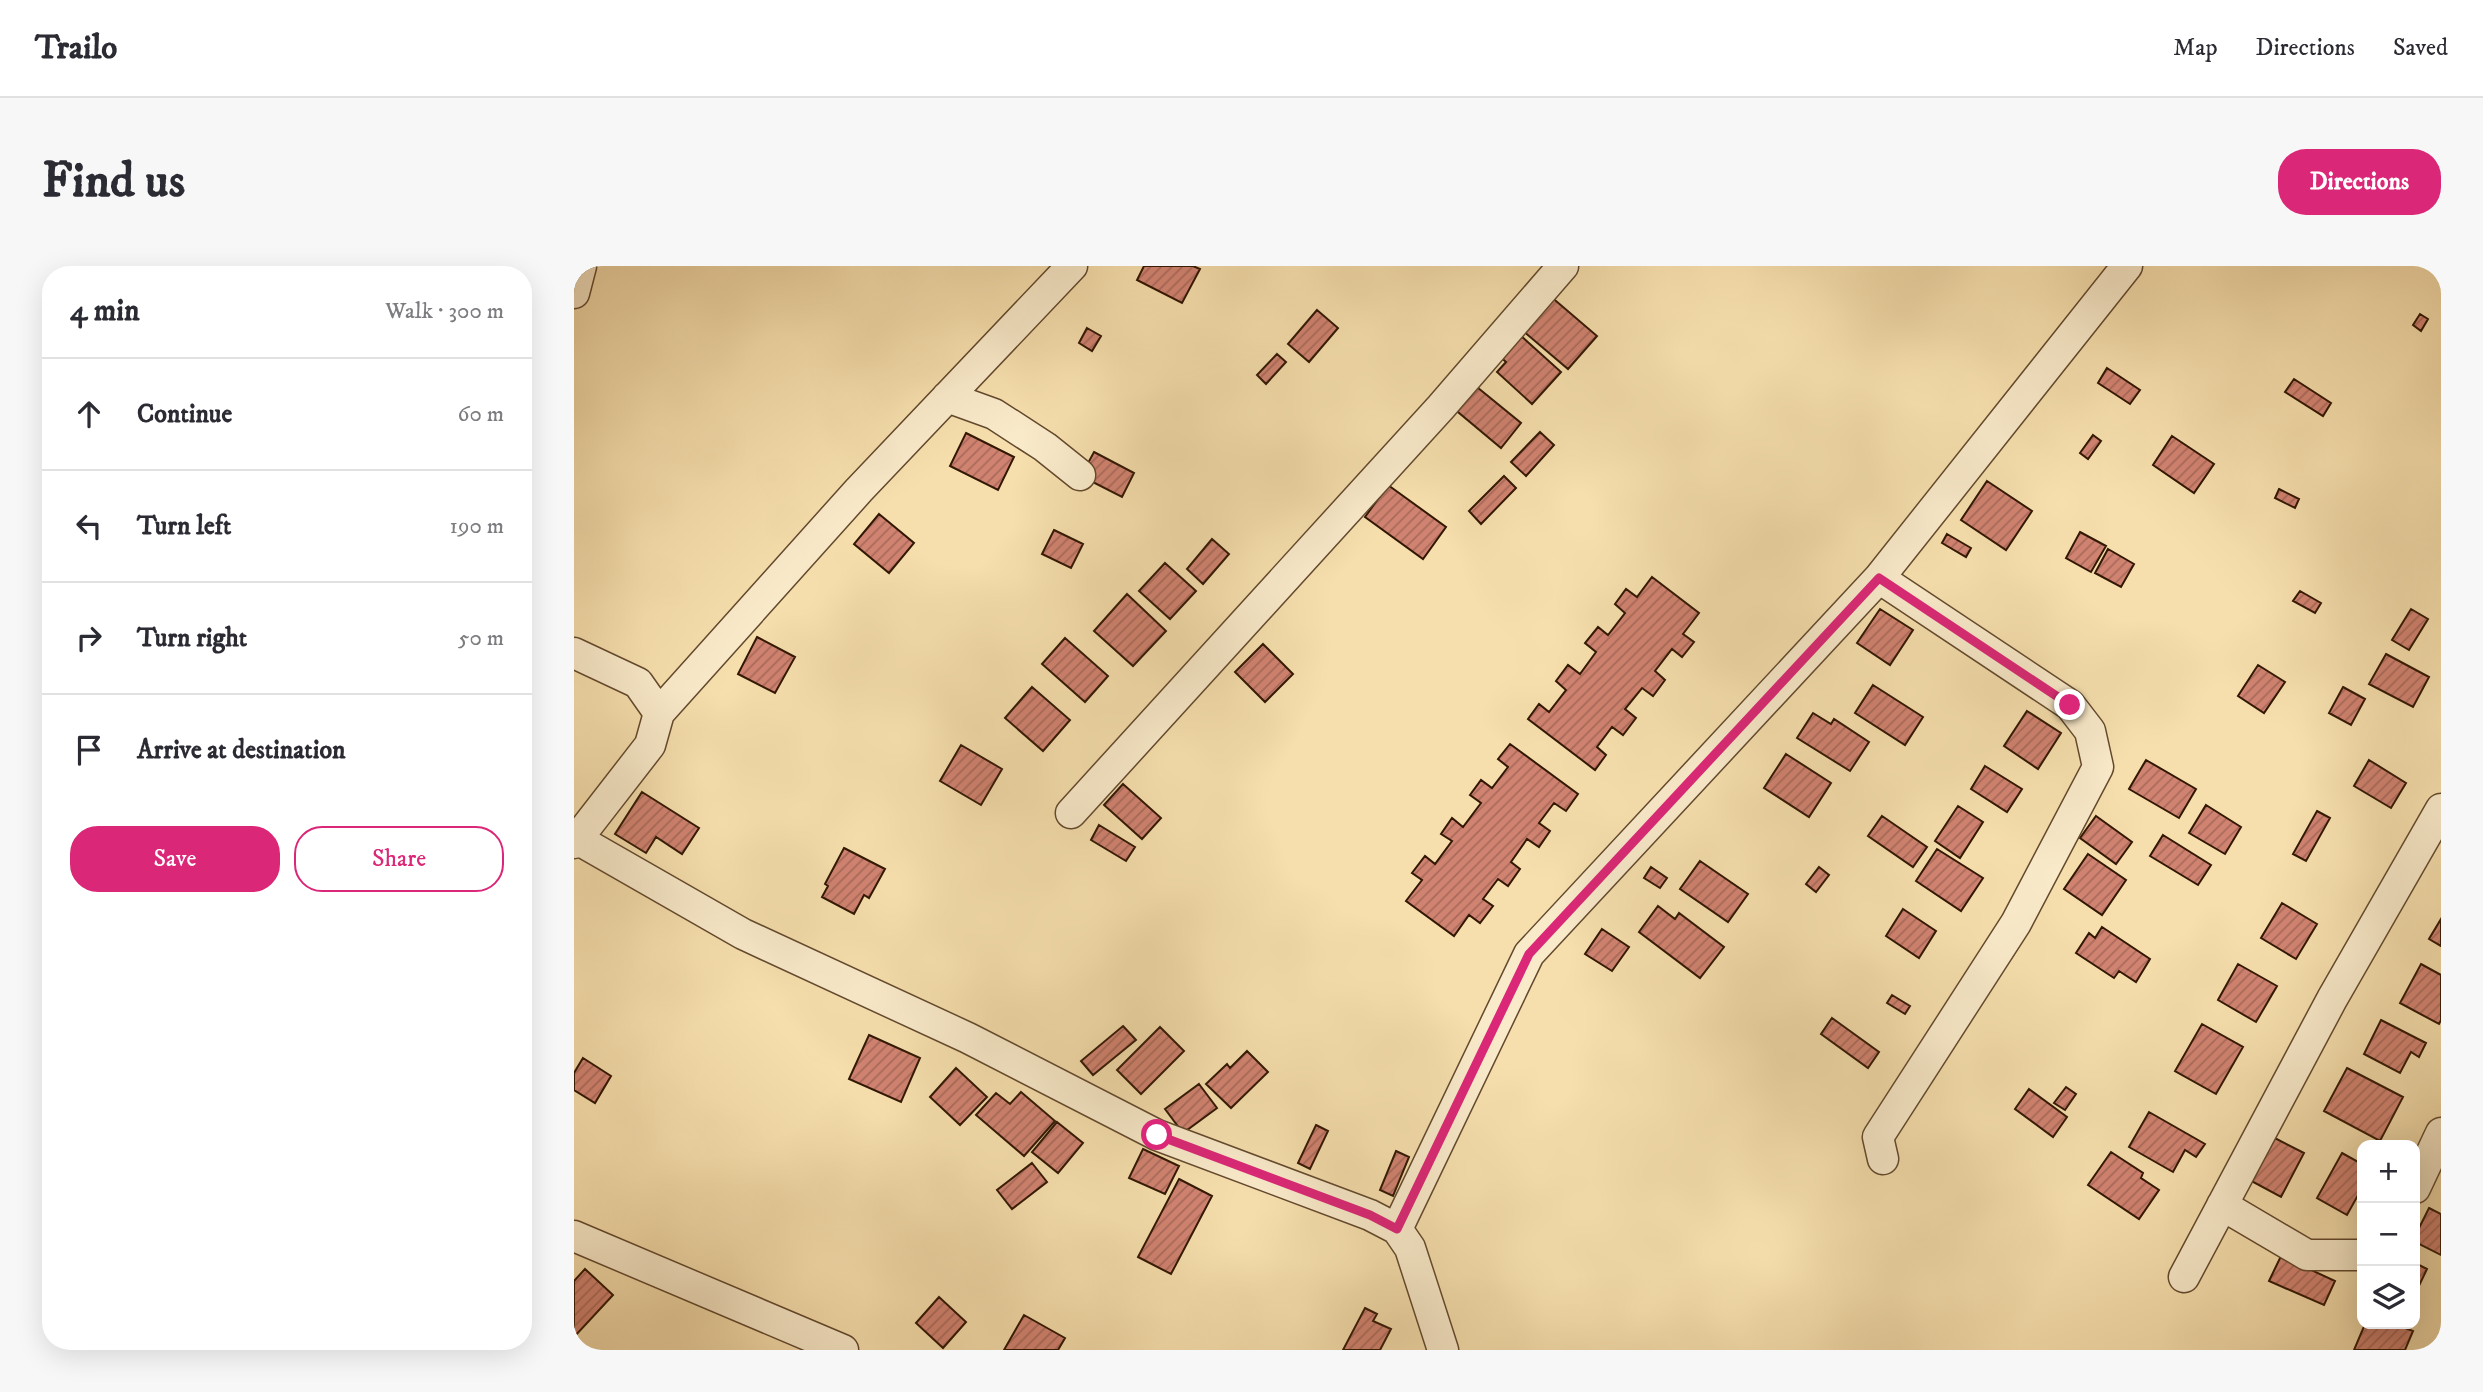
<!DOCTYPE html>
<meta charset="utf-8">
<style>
body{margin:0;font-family:"IM FELL DW Pica",serif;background:#f7f7f7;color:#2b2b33}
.controls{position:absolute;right:21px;bottom:21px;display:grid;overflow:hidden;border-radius:14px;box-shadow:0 7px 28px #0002}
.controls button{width:63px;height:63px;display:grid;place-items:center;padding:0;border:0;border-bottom:2px solid #e1e1e2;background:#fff;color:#2b2b33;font:35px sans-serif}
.stop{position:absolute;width:21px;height:21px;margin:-16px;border:5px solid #db2777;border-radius:50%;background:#fff}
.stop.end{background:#db2777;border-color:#fff;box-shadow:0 2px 7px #0008}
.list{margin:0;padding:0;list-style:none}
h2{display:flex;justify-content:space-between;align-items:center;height:91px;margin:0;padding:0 28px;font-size:30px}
h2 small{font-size:23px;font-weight:400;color:#7c7c81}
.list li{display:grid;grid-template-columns:46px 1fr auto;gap:21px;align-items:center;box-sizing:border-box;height:112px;padding:0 28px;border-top:2px solid #e1e1e2}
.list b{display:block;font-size:26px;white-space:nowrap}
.list em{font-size:23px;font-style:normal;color:#7c7c81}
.actions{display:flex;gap:14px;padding:21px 28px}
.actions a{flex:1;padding:16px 0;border:2px solid #db2777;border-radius:28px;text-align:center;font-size:24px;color:#db2777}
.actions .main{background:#db2777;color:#fff}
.icon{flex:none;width:38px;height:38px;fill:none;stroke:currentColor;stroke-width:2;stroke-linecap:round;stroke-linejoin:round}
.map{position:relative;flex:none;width:1867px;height:1084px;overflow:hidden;border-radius:28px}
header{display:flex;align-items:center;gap:42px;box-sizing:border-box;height:98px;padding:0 35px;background:#fff;border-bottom:2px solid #e1e1e2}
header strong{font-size:33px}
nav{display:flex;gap:38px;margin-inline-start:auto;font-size:24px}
.intro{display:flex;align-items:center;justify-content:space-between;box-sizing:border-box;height:168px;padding:0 42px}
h1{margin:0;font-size:49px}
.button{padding:18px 32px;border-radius:28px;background:#db2777;color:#fff;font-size:24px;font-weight:700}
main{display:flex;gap:42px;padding:0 42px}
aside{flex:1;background:#fff;border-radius:28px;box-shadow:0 7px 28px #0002}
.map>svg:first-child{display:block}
.building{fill:url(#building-hatch);stroke:#321704;stroke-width:2}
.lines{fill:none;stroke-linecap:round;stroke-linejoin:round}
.street-casing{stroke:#63492e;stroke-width:33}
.street{stroke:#f9eaca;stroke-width:30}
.route{stroke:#db2777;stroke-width:9}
</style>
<header>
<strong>Trailo</strong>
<nav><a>Map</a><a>Directions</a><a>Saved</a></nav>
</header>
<div class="intro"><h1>Find us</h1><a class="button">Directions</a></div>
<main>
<aside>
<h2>4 min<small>Walk · 300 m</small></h2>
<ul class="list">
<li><svg class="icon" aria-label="ahead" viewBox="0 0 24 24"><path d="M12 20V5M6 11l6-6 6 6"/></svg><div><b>Continue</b></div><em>60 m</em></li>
<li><svg class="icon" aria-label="left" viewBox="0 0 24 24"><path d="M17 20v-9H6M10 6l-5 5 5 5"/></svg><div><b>Turn left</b></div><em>190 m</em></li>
<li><svg class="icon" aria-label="right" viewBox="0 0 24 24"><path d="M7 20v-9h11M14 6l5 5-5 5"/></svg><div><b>Turn right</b></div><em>50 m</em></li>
<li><svg class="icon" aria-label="arrive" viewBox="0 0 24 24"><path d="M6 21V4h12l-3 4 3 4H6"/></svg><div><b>Arrive at destination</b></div></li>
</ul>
<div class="actions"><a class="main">Save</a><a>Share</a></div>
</aside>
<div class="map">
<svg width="1867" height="1084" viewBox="0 0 1867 1084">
<defs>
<pattern id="building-hatch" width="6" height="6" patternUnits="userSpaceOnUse" patternTransform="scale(1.75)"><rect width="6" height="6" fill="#d18371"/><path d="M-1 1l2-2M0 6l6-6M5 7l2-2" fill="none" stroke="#aa6a5b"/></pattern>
</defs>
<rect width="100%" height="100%" fill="#f6dfad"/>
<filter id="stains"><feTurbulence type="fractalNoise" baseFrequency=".00286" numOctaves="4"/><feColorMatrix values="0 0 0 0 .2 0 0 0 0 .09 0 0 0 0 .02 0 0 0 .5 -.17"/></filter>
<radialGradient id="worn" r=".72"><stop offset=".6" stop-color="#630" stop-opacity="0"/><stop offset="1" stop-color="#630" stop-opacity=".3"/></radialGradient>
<path class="building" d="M 570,0 L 619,0 L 626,3 L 608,37 L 563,14 Z
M 975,29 L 1023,70 L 994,103 L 942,59 Z
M 743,44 L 764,62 L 735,96 L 714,78 Z
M 1846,48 L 1854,53 L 1847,65 L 1839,59 Z
M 513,62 L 527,70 L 518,85 L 505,77 Z
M 946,69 L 987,106 L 958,138 L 923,106 L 932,96 L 921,86 Z
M 703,88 L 712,96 L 692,118 L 683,109 Z
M 1533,102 L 1566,124 L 1556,138 L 1524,117 Z
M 1720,113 L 1757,137 L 1749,150 L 1711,126 Z
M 898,117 L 947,157 L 927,182 L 878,141 Z
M 966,166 L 980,179 L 952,210 L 937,196 Z
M 392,167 L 440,191 L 424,224 L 376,200 Z
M 1519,169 L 1527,175 L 1514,193 L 1506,187 Z
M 1598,170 L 1640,198 L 1620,227 L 1579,199 Z
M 520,186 L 560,207 L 548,231 L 507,210 Z
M 930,210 L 942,222 L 907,258 L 895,245 Z
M 1413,215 L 1458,245 L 1432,284 L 1387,254 Z
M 814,219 L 872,261 L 849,293 L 791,251 Z
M 1705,223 L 1725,233 L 1721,242 L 1701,232 Z
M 305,248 L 340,277 L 315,307 L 280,278 Z
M 480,264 L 509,278 L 497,302 L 468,288 Z
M 1506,266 L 1532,280 L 1517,306 L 1492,292 Z
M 1373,268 L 1397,282 L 1392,291 L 1368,277 Z
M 638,273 L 655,288 L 629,318 L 613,303 Z
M 1534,283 L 1560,298 L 1547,321 L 1521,307 Z
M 591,297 L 622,325 L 596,353 L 565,325 Z
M 1078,311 L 1125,347 L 1109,368 L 1120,376 L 1108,391 L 1098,383 L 1081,405 L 1091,414 L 1079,430 L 1068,422 L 1051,443 L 1062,452 L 1049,469 L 1038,461 L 1023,481 L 1032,489 L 1021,504 L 954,453 L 965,438 L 975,446 L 992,424 L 982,415 L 994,399 L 1006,408 L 1022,386 L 1011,377 L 1024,361 L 1034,369 L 1051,347 L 1041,338 L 1052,323 L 1063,331 Z
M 1726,325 L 1747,337 L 1741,347 L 1719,335 Z
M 553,328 L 592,365 L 559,400 L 520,365 Z
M 1306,343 L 1339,364 L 1316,399 L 1283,377 Z
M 1837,343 L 1854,353 L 1835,384 L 1818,374 Z
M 183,371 L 221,391 L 201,427 L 164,408 Z
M 491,372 L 534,410 L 511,436 L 468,398 Z
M 689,378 L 719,408 L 691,436 L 661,406 Z
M 1812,388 L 1855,411 L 1839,441 L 1795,418 Z
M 1684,399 L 1711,416 L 1690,447 L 1664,430 Z
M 1299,419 L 1349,451 L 1331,479 L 1281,447 Z
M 458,421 L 496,454 L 469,485 L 431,452 Z
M 1769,421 L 1791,433 L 1777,459 L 1755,447 Z
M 1453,445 L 1487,467 L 1464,503 L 1430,480 Z
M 1239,447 L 1257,458 L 1260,453 L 1295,476 L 1276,505 L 1223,472 Z
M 936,478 L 1004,528 L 992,545 L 980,537 L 965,557 L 976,565 L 965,581 L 953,573 L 937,596 L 946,603 L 934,620 L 924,613 L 909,633 L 919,640 L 906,657 L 895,649 L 880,670 L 832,635 L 848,614 L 838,607 L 851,590 L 861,598 L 878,575 L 867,568 L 878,552 L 889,561 L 907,537 L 896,529 L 907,514 L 918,522 L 934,501 L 924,493 Z
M 387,479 L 428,503 L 407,539 L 366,515 Z
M 1212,488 L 1257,517 L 1235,551 L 1190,522 Z
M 1572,494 L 1622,523 L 1605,552 L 1555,523 Z
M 1795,494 L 1832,517 L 1817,542 L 1780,520 Z
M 1411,500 L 1448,523 L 1433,546 L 1397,523 Z
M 549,518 L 587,552 L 568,573 L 530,539 Z
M 68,526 L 125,562 L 108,588 L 82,571 L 72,587 L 41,568 Z
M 1632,539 L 1667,561 L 1651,588 L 1615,567 Z
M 1384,540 L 1409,556 L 1386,592 L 1361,575 Z
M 1743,545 L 1756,552 L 1732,595 L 1719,588 Z
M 1308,550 L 1353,581 L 1339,601 L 1294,570 Z
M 1522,550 L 1558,576 L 1542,598 L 1506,572 Z
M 525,559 L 561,581 L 552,595 L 517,574 Z
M 1589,569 L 1637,599 L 1624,619 L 1576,590 Z
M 270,582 L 311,603 L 295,632 L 290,629 L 280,648 L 248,631 L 254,620 L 251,618 Z
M 1363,583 L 1409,612 L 1387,645 L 1342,615 Z
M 1514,588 L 1552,614 L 1528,649 L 1490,623 Z
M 1126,595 L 1174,628 L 1154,656 L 1106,623 Z
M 1077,601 L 1093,612 L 1086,622 L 1070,612 Z
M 1245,601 L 1255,609 L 1242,626 L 1232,618 Z
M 1708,637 L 1743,658 L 1722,693 L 1687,672 Z
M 1084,640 L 1101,653 L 1105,647 L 1150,681 L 1126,712 L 1065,666 Z
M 1329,643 L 1362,665 L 1345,692 L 1312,670 Z
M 1867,653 L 1867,680 L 1855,673 Z
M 1528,661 L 1576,693 L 1562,716 L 1545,705 L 1540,712 L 1502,687 L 1515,667 L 1521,672 Z
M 1028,663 L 1055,681 L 1038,705 L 1011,688 Z
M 1664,698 L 1703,720 L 1682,756 L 1644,734 Z
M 1847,698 L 1867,709 L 1867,754 L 1865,758 L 1826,737 Z
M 1318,729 L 1336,740 L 1331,748 L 1313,737 Z
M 1258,752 L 1305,786 L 1294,802 L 1247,768 Z
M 1807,754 L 1852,777 L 1845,791 L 1837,786 L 1826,807 L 1790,788 Z
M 1628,758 L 1669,781 L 1642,828 L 1601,805 Z
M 549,760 L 562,774 L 519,809 L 507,795 Z
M 586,761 L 610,785 L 567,828 L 543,804 Z
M 295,769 L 346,792 L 327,836 L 275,813 Z
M 673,785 L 694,806 L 657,842 L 632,818 L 653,798 L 656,802 Z
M 9,792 L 37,810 L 21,837 L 0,824 L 0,807 Z
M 382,802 L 413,831 L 386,859 L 356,831 Z
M 1773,802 L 1829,831 L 1806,875 L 1750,845 Z
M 625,818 L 643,842 L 609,867 L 591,843 Z
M 1492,821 L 1502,828 L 1491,844 L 1480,837 Z
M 1455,823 L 1493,851 L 1479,871 L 1441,843 Z
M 447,826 L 481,855 L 450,890 L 402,849 L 422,827 L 436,838 Z
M 1575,846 L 1631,878 L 1622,891 L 1611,884 L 1599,906 L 1555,881 Z
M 483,856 L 509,877 L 484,907 L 458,886 Z
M 742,859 L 754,865 L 736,903 L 724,897 Z
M 1693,868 L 1730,887 L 1707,931 L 1670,911 Z
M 569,883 L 605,900 L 591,928 L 555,912 Z
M 822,885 L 835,891 L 819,930 L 806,924 Z
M 1537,886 L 1569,907 L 1567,912 L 1585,924 L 1565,953 L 1514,919 Z
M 1768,887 L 1788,898 L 1788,922 L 1773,949 L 1743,932 Z
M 458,897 L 473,916 L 438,943 L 423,924 Z
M 605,913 L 638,930 L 597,1008 L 564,991 Z
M 1855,942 L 1867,948 L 1867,989 L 1841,976 L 1841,970 Z
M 1707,990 L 1761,1015 L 1750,1039 L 1695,1015 Z
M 1841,997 L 1853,1003 L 1841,1028 Z
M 11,1003 L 39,1029 L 0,1071 L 0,1015 Z
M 365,1031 L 392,1056 L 369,1082 L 342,1057 Z
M 791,1042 L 803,1048 L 799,1055 L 817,1063 L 806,1084 L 769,1084 Z
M 450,1049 L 491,1072 L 484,1084 L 430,1084 Z
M 1791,1058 L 1821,1058 L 1839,1065 L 1831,1084 L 1780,1084 Z"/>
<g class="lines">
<defs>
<path id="street" d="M 0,27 L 7,0
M 373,131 L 420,148 L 471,181 L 506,209
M 1305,312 L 1496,439 L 1516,465 L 1524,501 L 1442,657 L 1304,871 L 1309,893
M 0,387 L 64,417 L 85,447 L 76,479 L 0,577
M 85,447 L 285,224 L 498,0
M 497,547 L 867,141 L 989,0
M 3,573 L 169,668 L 394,772 L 583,869 L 796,949 L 823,963 L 836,982 L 869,1084
M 1841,922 L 1867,867
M 1648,939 L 1733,989 L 1788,989
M 823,963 L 955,688 L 1305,312 L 1553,0
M 0,970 L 269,1084
M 1610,1011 L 1758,733 L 1867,543"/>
</defs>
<use href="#street" class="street-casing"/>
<use href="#street" class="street"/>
</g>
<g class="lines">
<path class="route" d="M 583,869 L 796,949 L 823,963 L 955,688 L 1305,312 L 1496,439"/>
</g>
<rect width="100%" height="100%" filter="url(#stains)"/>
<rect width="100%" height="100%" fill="url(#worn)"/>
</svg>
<div class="controls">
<button>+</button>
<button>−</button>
<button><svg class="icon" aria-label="layers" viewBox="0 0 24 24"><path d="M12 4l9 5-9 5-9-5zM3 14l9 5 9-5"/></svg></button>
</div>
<div class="stop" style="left:583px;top:869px"></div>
<div class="stop end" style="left:1496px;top:439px"></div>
</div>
</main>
